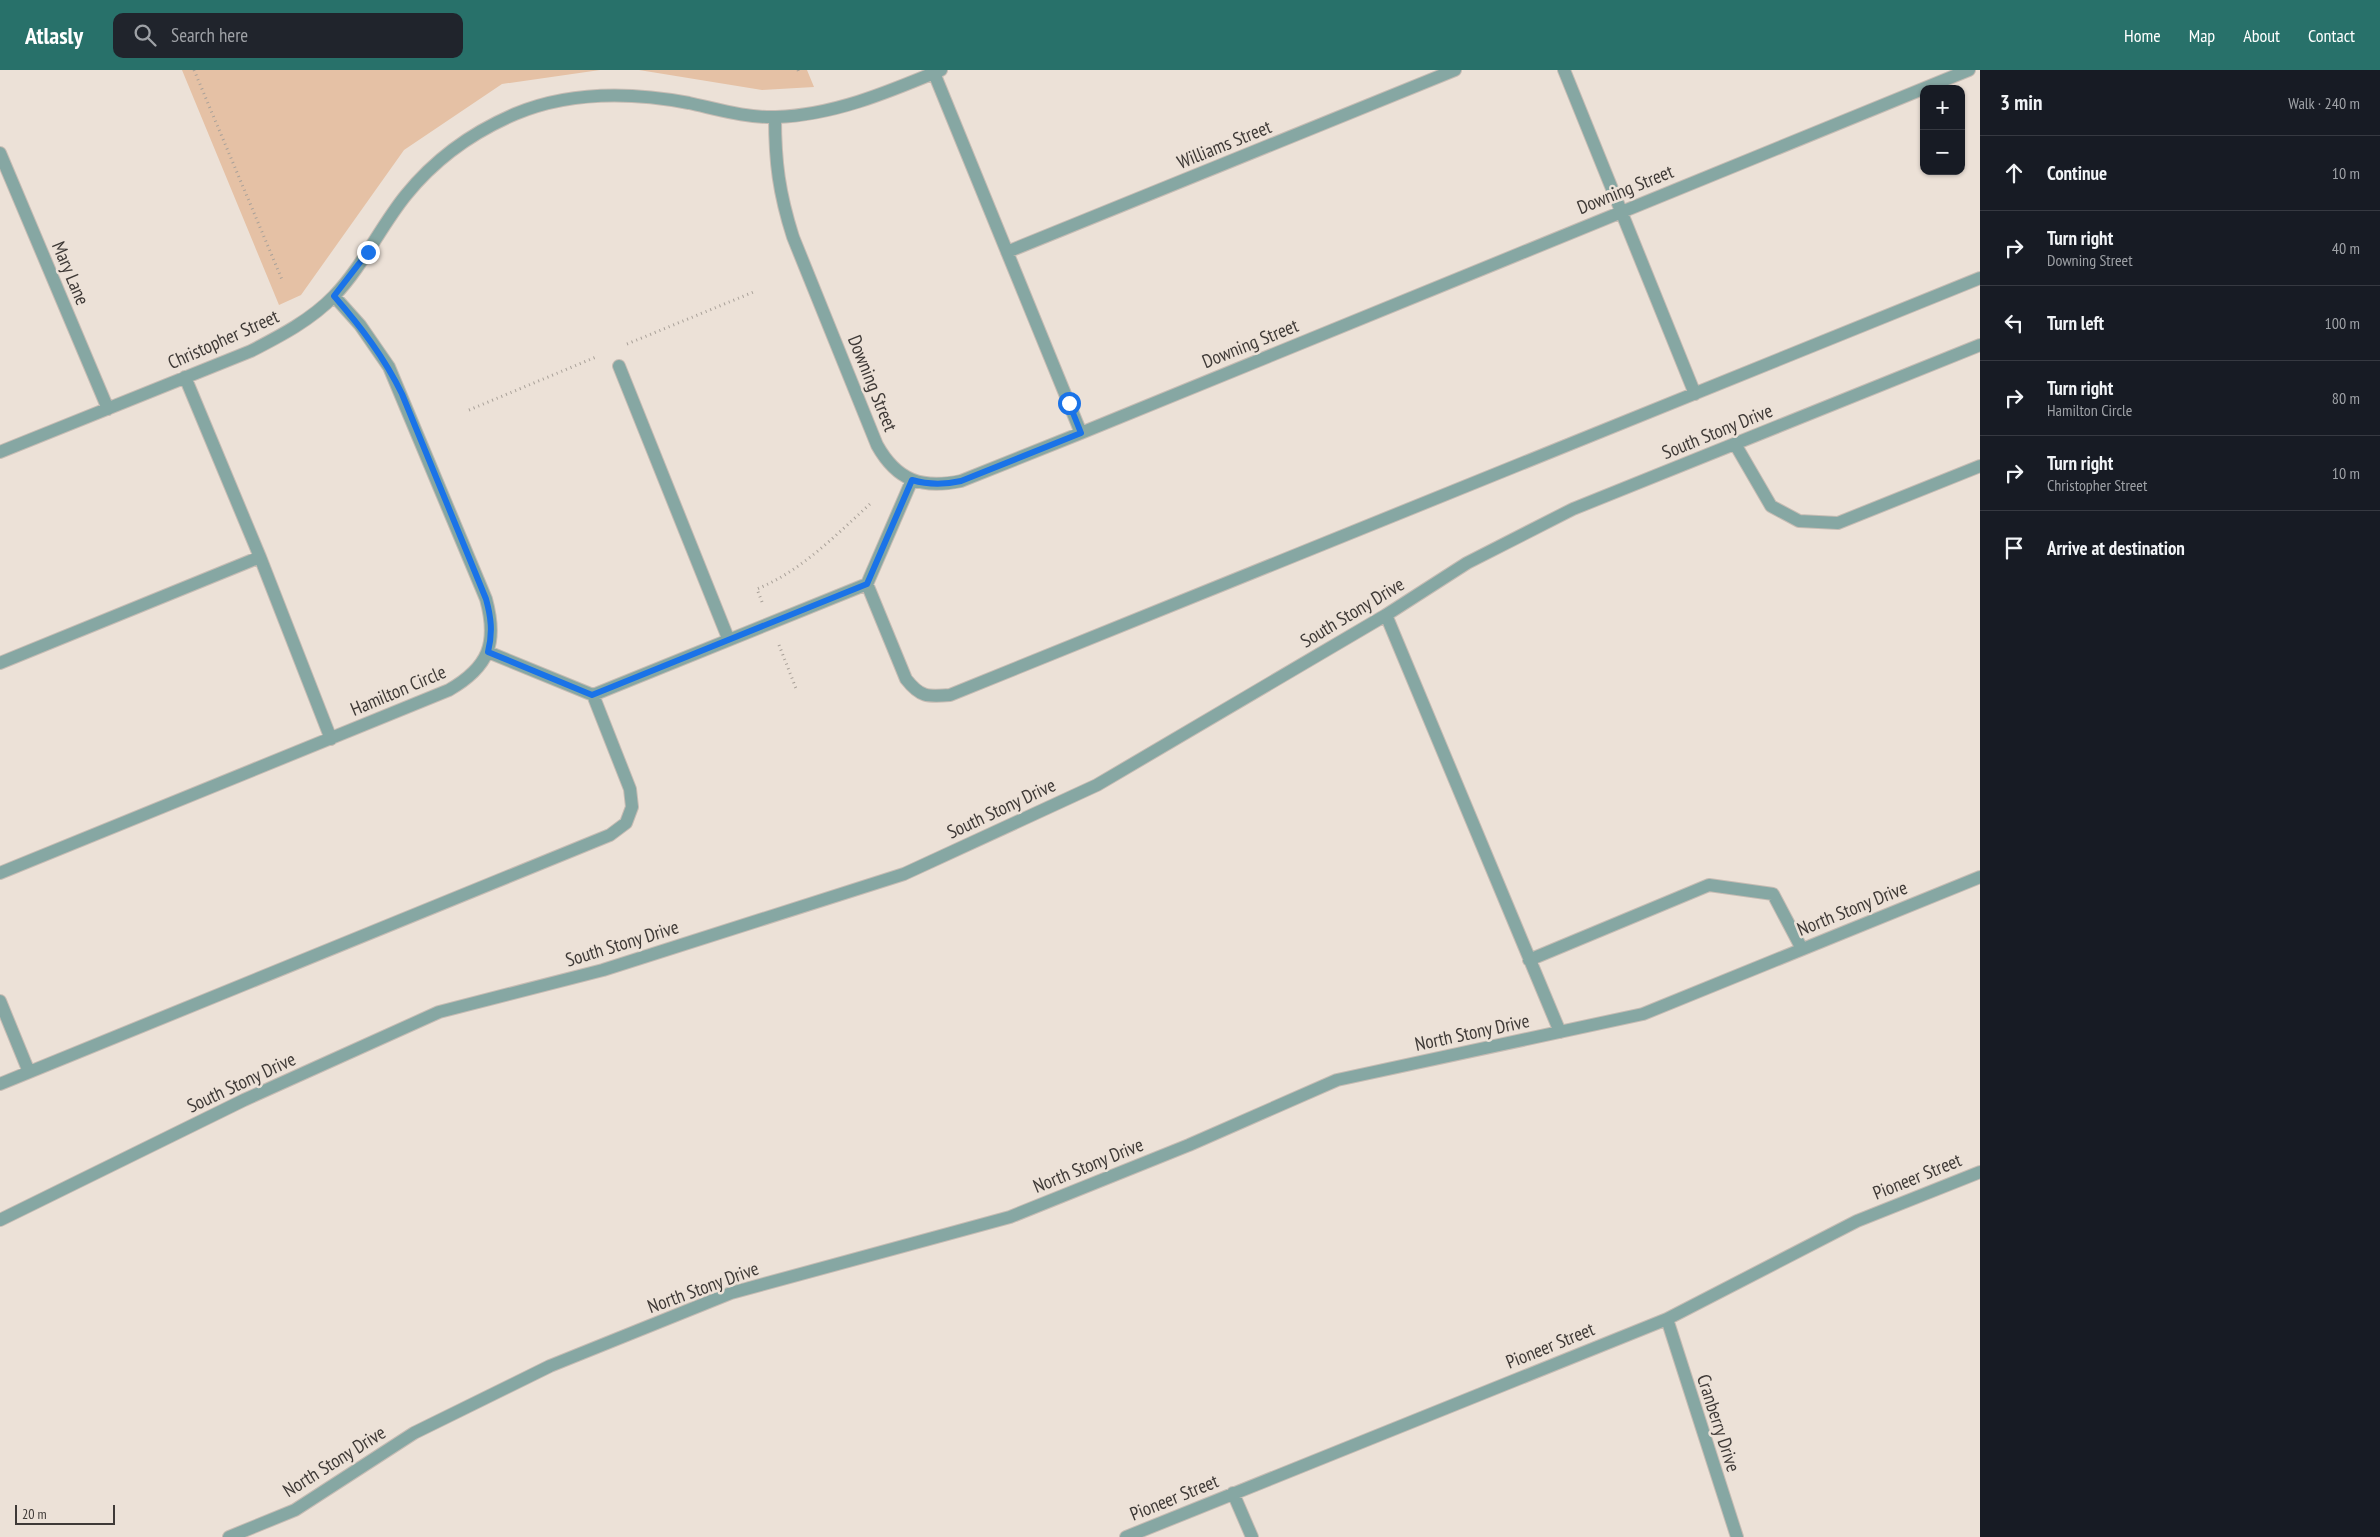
<!DOCTYPE html>
<meta charset="utf-8">
<style>
body{margin:0;font-family:"PT Sans Narrow",sans-serif;background:#20242c;color:#f1f3f6}
.controls{position:absolute;right:15px;top:15px;display:grid;overflow:hidden;border-radius:10px;box-shadow:0 1px 4px #0004}
.controls button{width:45px;height:45px;display:grid;place-items:center;padding:0;border:0;border-bottom:1px solid #363941;background:#171b24;color:#f1f3f6;font:25px sans-serif}
.scale{position:absolute;left:15px;bottom:12px;width:100px;box-sizing:border-box;padding-left:5px;border:2px solid #3f3a37;border-top:0;font-size:14px;line-height:18px;white-space:nowrap;color:#3f3a37;-webkit-text-stroke:4px #ece1d7;paint-order:stroke}
.stop{position:absolute;width:15px;height:15px;margin:-11px;border:4px solid #1a73e8;border-radius:50%;background:#fff}
.stop.end{background:#1a73e8;border-color:#fff;box-shadow:0 1px 5px #0008}
.list{margin:0;padding:0;list-style:none}
h2{display:flex;justify-content:space-between;align-items:center;height:65px;margin:0;padding:0 20px;font-size:21px}
h2 small{font-size:16px;font-weight:400;color:#9ea1a6}
.list li{display:grid;grid-template-columns:32px 1fr auto;gap:15px;align-items:center;box-sizing:border-box;height:75px;padding:0 20px;border-top:1px solid #363941}
.list b{display:block;font-size:19px;white-space:nowrap}
.list p{margin:0;font-size:16px;white-space:nowrap;color:#9ea1a6}
.list em{font-size:16px;font-style:normal;color:#9ea1a6}
.icon{flex:none;width:28px;height:28px;fill:none;stroke:currentColor;stroke-width:2;stroke-linecap:round;stroke-linejoin:round}
.map{position:relative;flex:none;width:1980px;height:1467px;overflow:hidden}
header{display:flex;align-items:center;gap:30px;box-sizing:border-box;height:70px;padding:0 25px;background:#28716a;color:#fff}
header strong{font-size:24px}
nav{display:flex;gap:28px;margin-inline-start:auto;font-size:18px}
.search{width:350px;height:45px;background:#20242c;display:flex;align-items:center;gap:12px;box-sizing:border-box;padding:0 18px;border-radius:10px;color:#9ea1a6;font-size:19px}
main{display:flex}
aside{flex:1;background:#171b24}
.map>svg:first-child{display:block}
.green{fill:#e5c1a5}
.lines{fill:none;stroke-linecap:round;stroke-linejoin:round}
.minor-casing{stroke:#c6bcb4;stroke-width:14}
.path{stroke:#a9a199;stroke-width:3;stroke-dasharray:1 4;stroke-linecap:butt}
.minor{stroke:#86a7a3;stroke-width:12}
.route{stroke:#1a73e8;stroke-width:6}
.labels{text-anchor:middle;stroke-width:5;stroke-linejoin:round;paint-order:stroke}
.street-label{font-size:19px;fill:#3f3a37;stroke:#ece1d7}
</style>
<header>
<strong>Atlasly</strong>
<div class="search"><svg class="icon" aria-label="search" viewBox="0 0 24 24"><circle cx="10" cy="10" r="6"/><path d="M15 15l6 6"/></svg>Search here</div>
<nav><a>Home</a><a>Map</a><a>About</a><a>Contact</a></nav>
</header>
<main>
<div class="map">
<svg width="1980" height="1467" viewBox="0 0 1980 1467">
<rect width="100%" height="100%" fill="#ece1d7"/>
<path class="green" d="M 182,0 L 600,0 L 502,14 L 404,80 L 301,225 L 279,235 Z
M 639,0 L 807,0 L 814,17 L 762,20 Z"/>
<g class="lines">
<defs>
<path id="minor" d="M 1564,0 L 1695,324
M 934,3 L 1081,363
M 775,47 C 775,92 779,123 793,167 L 877,375 C 897,411 922,419 961,411 L 1081,363 L 1969,0
M 0,83 L 108,339
M 1007,182 L 1455,0
M 619,296 L 728,568
M 185,307 L 260,487 L 331,669
M 1735,374 L 1771,436 L 1799,451 L 1838,453 L 1980,396
M 0,382 L 251,281 C 280,266 311,250 334,226 C 363,196 380,157 406,125 C 435,89 473,62 515,44 C 570,21 631,22 689,33 C 717,39 746,48 776,47 C 834,45 888,22 941,0
M 867,514 L 906,609 C 920,627 927,627 950,625 L 1980,208
M 1386,545 L 1560,962
M 488,582 L 593,625 L 867,514 L 912,410
M 0,593 L 260,487
M 0,803 L 449,620 C 489,597 498,573 486,529 L 389,297 L 360,255 L 334,226
M 1529,890 L 1709,815 L 1773,824 L 1802,879
M 0,931 L 29,1002
M 0,1014 L 610,765 L 626,753 L 632,737 L 630,719 L 593,625
M 0,1150 L 244,1030 L 439,942 L 603,900 L 904,804 L 1097,715 L 1386,545 L 1467,493 L 1573,439 L 1980,275
M 1667,1249 L 1737,1467
M 1233,1423 L 1252,1467
M 229,1467 L 295,1440 L 414,1363 L 550,1296 L 731,1223 L 1010,1147 L 1189,1075 L 1337,1010 L 1643,944 L 1980,807
M 1126,1467 L 1667,1249 L 1857,1151 L 1980,1102"/>
</defs>
<use href="#minor" class="minor-casing"/>
<path class="path" d="M 194,0 L 283,212
M 798,0 L 799,3
M 627,274 L 756,221
M 469,340 L 596,287
M 762,532 L 757,519 C 801,501 835,466 870,434
M 779,575 L 797,621"/>
<use href="#minor" class="minor"/>
</g>
<g class="lines">
<path class="route" d="M 368,182 L 334,226 C 361,257 384,287 402,324 L 486,529 C 491,547 493,562 488,582 L 592,625 L 867,514 L 912,410 C 929,415 943,415 961,411 L 1081,363 L 1069,333"/>
</g>
<g class="labels">
<g class="street-label">
<text transform="translate(1224 74) rotate(-22)" y="7">Williams Street</text>
<text transform="translate(1625 119) rotate(-22)" y="7">Downing Street</text>
<text transform="translate(71 203) rotate(67)" y="7">Mary Lane</text>
<text transform="translate(223 269) rotate(-24)" y="7">Christopher Street</text>
<text transform="translate(1250 273) rotate(-22)" y="7">Downing Street</text>
<text transform="translate(873 313) rotate(68)" y="7">Downing Street</text>
<text transform="translate(1717 361) rotate(-22)" y="7">South Stony Drive</text>
<text transform="translate(1352 542) rotate(-31)" y="7">South Stony Drive</text>
<text transform="translate(398 620) rotate(-23)" y="7">Hamilton Circle</text>
<text transform="translate(1001 738) rotate(-25)" y="7">South Stony Drive</text>
<text transform="translate(1852 838) rotate(-22)" y="7">North Stony Drive</text>
<text transform="translate(622 873) rotate(-17)" y="7">South Stony Drive</text>
<text transform="translate(1472 962) rotate(-12)" y="7">North Stony Drive</text>
<text transform="translate(241 1012) rotate(-25)" y="7">South Stony Drive</text>
<text transform="translate(1088 1095) rotate(-22)" y="7">North Stony Drive</text>
<text transform="translate(1917 1106) rotate(-22)" y="7">Pioneer Street</text>
<text transform="translate(703 1217) rotate(-20)" y="7">North Stony Drive</text>
<text transform="translate(1550 1275) rotate(-22)" y="7">Pioneer Street</text>
<text transform="translate(1719 1353) rotate(72)" y="7">Cranberry Drive</text>
<text transform="translate(334 1391) rotate(-32)" y="7">North Stony Drive</text>
<text transform="translate(1174 1427) rotate(-22)" y="7">Pioneer Street</text>
</g>
</g>
</svg>
<div class="controls">
<button>+</button>
<button>−</button>
</div>
<div class="scale">20 m</div>
<div class="stop" style="left:1069px;top:333px"></div>
<div class="stop end" style="left:368px;top:182px"></div>
</div>
<aside>
<h2>3 min<small>Walk · 240 m</small></h2>
<ul class="list">
<li><svg class="icon" aria-label="ahead" viewBox="0 0 24 24"><path d="M12 20V5M6 11l6-6 6 6"/></svg><div><b>Continue</b></div><em>10 m</em></li>
<li><svg class="icon" aria-label="right" viewBox="0 0 24 24"><path d="M7 20v-9h11M14 6l5 5-5 5"/></svg><div><b>Turn right</b><p>Downing Street</p></div><em>40 m</em></li>
<li><svg class="icon" aria-label="left" viewBox="0 0 24 24"><path d="M17 20v-9H6M10 6l-5 5 5 5"/></svg><div><b>Turn left</b></div><em>100 m</em></li>
<li><svg class="icon" aria-label="right" viewBox="0 0 24 24"><path d="M7 20v-9h11M14 6l5 5-5 5"/></svg><div><b>Turn right</b><p>Hamilton Circle</p></div><em>80 m</em></li>
<li><svg class="icon" aria-label="right" viewBox="0 0 24 24"><path d="M7 20v-9h11M14 6l5 5-5 5"/></svg><div><b>Turn right</b><p>Christopher Street</p></div><em>10 m</em></li>
<li><svg class="icon" aria-label="arrive" viewBox="0 0 24 24"><path d="M6 21V4h12l-3 4 3 4H6"/></svg><div><b>Arrive at destination</b></div></li>
</ul>
</aside>
</main>
